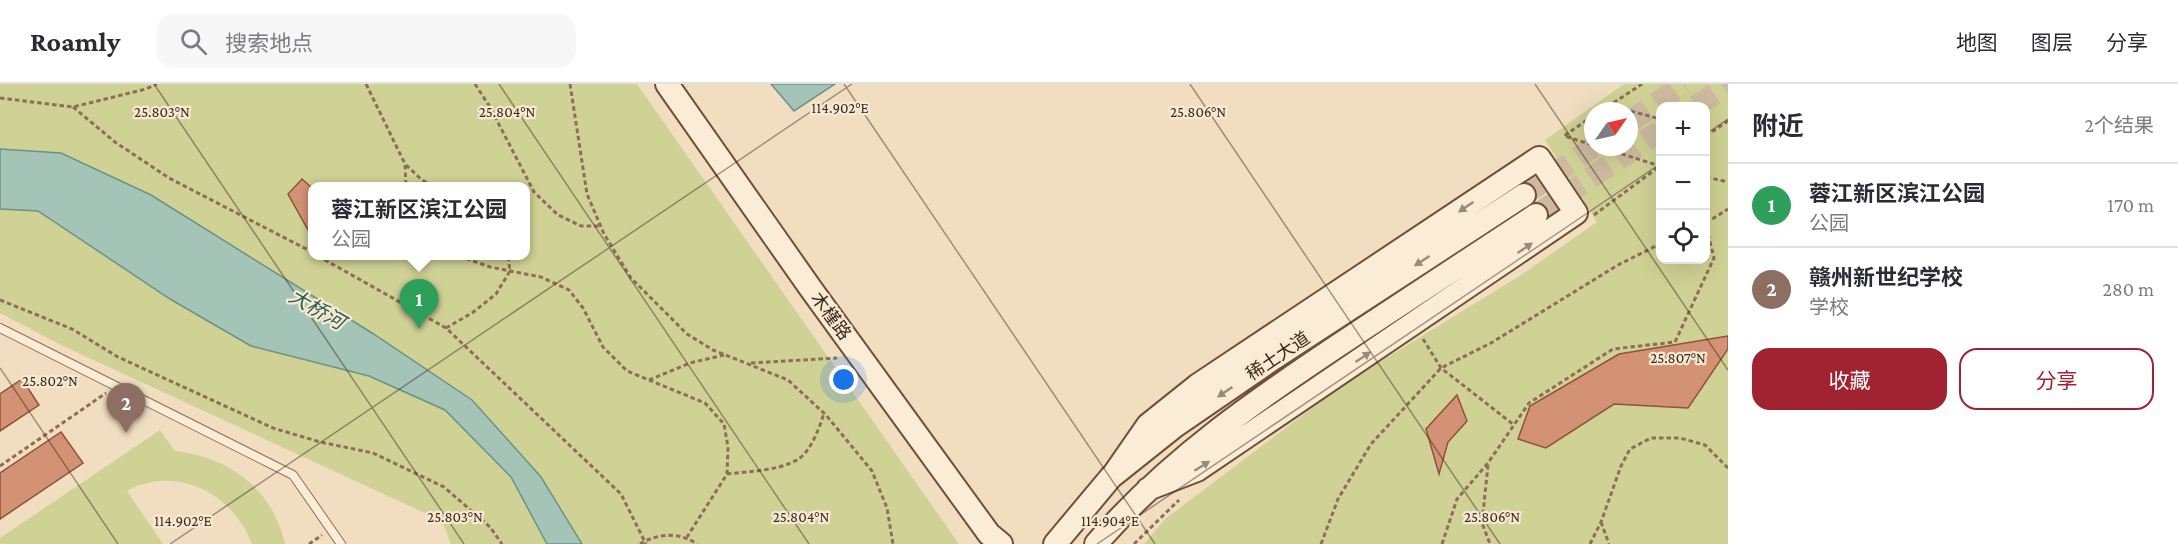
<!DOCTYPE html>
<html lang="zh">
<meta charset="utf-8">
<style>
body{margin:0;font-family:"Crimson Pro","Noto Sans SC",serif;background:#f7f7f7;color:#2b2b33}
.controls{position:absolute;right:18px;top:18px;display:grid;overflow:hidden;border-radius:12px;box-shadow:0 6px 24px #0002}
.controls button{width:54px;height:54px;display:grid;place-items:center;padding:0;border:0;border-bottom:2px solid #e1e1e2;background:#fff;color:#2b2b33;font:30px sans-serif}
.compass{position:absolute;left:1584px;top:18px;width:54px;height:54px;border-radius:50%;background:#fff;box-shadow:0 6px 24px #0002;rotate:56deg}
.you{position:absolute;left:844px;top:296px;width:21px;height:21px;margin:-15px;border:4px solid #fff;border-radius:50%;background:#1a73e8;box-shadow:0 0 0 9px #1a73e833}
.badge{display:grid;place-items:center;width:39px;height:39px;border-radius:50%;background:#a12230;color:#fff;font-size:20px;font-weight:700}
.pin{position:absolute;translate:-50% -50px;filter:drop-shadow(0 2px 3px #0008)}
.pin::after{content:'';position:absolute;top:32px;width:21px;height:18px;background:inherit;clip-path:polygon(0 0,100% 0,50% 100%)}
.popup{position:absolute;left:308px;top:98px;width:222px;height:78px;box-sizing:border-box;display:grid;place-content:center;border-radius:12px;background:#fff;filter:drop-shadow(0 2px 4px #0005);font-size:20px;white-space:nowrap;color:#7c7c81}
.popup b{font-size:22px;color:#2b2b33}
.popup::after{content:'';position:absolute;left:50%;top:100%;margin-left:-12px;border:12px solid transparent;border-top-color:#fff}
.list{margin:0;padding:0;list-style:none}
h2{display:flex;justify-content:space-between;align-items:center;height:78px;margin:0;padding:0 24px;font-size:26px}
h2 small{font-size:20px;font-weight:400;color:#7c7c81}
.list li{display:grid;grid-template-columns:39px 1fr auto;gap:18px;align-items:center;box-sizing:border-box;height:84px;padding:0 24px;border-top:2px solid #e1e1e2}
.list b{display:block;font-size:22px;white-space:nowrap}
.list p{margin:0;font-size:20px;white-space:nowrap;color:#7c7c81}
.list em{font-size:20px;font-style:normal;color:#7c7c81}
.actions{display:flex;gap:12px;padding:18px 24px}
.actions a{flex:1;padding:14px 0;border:2px solid #a12230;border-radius:18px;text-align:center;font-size:21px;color:#a12230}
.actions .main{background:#a12230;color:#fff}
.icon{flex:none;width:33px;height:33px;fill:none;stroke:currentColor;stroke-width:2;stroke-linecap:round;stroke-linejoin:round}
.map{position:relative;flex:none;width:1728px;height:460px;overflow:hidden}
header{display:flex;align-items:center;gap:36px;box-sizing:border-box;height:84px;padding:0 30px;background:#fff;border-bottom:2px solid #e1e1e2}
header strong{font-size:28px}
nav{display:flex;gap:33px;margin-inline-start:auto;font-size:21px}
.search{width:420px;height:54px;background:#f7f7f7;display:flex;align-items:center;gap:15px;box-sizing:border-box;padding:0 21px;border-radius:18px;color:#7c7c81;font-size:22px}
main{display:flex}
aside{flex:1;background:#fff}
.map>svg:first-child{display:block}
.green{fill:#d0d194;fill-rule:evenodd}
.water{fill:#a4c4b7;stroke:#6a9384;stroke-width:1.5}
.building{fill:#d39274;stroke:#8e533b;stroke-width:1.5}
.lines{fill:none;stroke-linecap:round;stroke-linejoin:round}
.secondary-tunnel{stroke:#cdbaa0;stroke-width:22;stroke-dasharray:22 11;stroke-linecap:butt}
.lane-casing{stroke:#8d6e57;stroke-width:10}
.secondary-casing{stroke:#6e4f3a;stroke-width:26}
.path{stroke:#8d6e57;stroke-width:3;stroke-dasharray:4.5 3;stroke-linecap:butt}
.lane{stroke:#fbecd5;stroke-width:8}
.secondary{stroke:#fbecd5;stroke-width:22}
.oneway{fill:#9b8a79}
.ticks{fill:none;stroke:#3b281d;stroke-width:1.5;stroke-opacity:0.45}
.labels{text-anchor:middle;stroke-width:4.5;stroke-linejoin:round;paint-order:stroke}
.street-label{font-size:18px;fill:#3b281d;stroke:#f8e9d2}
.water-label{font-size:20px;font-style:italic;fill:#2b5c54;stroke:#f8e9d2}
.ticks-label{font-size:15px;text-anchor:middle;fill:#3b281d;stroke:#f8e9d2;stroke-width:4.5;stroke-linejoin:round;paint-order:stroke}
</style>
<header>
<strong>Roamly</strong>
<div class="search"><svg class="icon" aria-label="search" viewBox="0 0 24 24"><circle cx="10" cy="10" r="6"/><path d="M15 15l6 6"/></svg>搜索地点</div>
<nav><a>地图</a><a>图层</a><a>分享</a></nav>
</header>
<main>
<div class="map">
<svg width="1728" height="460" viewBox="0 0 1728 460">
<rect width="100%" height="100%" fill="#f1dec1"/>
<path class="green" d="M 0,0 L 637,0 L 959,460 L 451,460 L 442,437 L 61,261 L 0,229 ZM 312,103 L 526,103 L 526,172 L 312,172 Z
M 1624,0 L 1728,0 L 1728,460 L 1144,460 L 1165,435 L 1344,300 L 1521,191 L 1597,138 L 1545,56 ZM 1660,22 L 1706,22 L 1706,176 L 1660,176 ZM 1593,27 L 1629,27 L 1629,63 L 1593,63 Z
M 160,346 L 175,367 C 229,373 273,405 285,460 L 252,460 C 233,410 177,380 127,407 L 163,460 L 0,460 L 0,454 Z"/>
<path class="water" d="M 771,0 L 835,0 L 794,27 Z
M 0,65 L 61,69 L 151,111 L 372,249 L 472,316 L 541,393 L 582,460 L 547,460 L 511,393 L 445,326 L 369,292 L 251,262 L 170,215 L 38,127 L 0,125 Z"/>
<path class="building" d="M 302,95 L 312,104 L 312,153 L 288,110 Z
M 1728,252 L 1728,265 L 1688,324 L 1614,320 L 1546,364 L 1518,355 L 1530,322 L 1619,270 Z
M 22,295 L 39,321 L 0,347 L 0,310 Z
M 1457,311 L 1467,337 L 1448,358 L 1439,390 L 1426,345 Z
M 61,348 L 83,379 L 0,435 L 0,389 Z"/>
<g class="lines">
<path class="secondary-tunnel" d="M 1696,22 L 1728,1
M 1629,38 L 1684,0
M 1524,111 L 1593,63
M 1536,131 L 1660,47"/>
<defs>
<path id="lane" d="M 0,244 L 293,391 L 341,460"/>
<path id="secondary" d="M 667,0 L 811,205 L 989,450 L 1001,460
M 1114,390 L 1148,341 L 1198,301 L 1539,74 L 1576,129 L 1197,386 L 1148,405
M 1055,460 L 1111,393 L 1175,342 L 1274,274 L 1524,111
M 1096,460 C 1170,374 1263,311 1357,249 C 1417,209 1477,170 1536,131"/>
</defs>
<use href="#lane" class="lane-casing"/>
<use href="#secondary" class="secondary-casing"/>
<path class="path" d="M 366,0 L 405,80 L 406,103
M 475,0 L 490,23 L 534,108 L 558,131 L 581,142 L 601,142
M 570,0 L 587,110 L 604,150 L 631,194 L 687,250 L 713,266 L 788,296 L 826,331 L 872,387 L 887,424 L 893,460
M 0,14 L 73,23 L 146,5 L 157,0
M 1609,21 L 1660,35
M 73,23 L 115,58 L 169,94 L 312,168
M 1601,27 L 1642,0
M 1593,32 L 1564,52 L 1593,61
M 1706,52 L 1728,37
M 1600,63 L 1660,82
M 406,81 L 422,96 L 435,103
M 1706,93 L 1728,98
M 1594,131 L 1660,82
M 1706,139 L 1728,125
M 318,172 L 446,244 L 621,410 L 646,460
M 459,172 L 490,183 L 541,193 L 569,206 L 583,224 L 603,263 L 627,287 L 705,319 L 724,340 L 728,363 L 727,390 L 687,453
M 0,216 L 72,245 L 118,273 L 273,344 L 320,358 L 373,369 L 444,403 L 490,443 L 502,460
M 446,244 L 472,229 L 496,210 L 510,187 L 508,172
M 1423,255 L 1441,284 L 1514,341
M 751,279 L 837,274
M 649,296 L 690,279 L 724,271
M 1488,381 L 1482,439 L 1490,460
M 0,382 L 106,309
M 727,390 C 749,387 792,387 806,368 C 815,356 820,342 824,329
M 1601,438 L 1609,460
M 309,460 L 322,451
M 640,460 C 658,449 680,448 697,460
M 1134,460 L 1179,416
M 1321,460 L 1338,415 L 1371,360 L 1441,284 L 1491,259 L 1618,181 L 1660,160
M 1442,460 L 1457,415 L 1488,379 L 1529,319 L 1613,265 L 1675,258 L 1714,174 L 1706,141
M 1590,460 L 1601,438 L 1621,382 L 1630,365 L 1651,354 L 1680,354 L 1705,361 L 1728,384"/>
<use href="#lane" class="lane"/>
<use href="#secondary" class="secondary"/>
</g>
<defs><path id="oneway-solid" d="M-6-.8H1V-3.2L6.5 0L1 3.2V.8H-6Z" transform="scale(1.5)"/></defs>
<g class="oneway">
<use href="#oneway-solid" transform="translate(1466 123) rotate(146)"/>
<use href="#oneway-solid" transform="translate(1525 164) rotate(-34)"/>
<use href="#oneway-solid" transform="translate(1422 177) rotate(147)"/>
<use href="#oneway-solid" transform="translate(1363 273) rotate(-34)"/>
<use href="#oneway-solid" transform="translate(1225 308) rotate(146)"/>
<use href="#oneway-solid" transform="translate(1202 382) rotate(-32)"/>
</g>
<path class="ticks" d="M 154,0 L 464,460M 499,0 L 809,460M 844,0 L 1155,460M 1190,0 L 1500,460M 1535,0 L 1728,286M 1706,50 L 1728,35M 0,284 L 118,460M 170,460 L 852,0M 1097,460 L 1660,80"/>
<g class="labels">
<g class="street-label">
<text transform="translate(831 232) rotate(54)" y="6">木槿路</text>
<text transform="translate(1278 272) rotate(-34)" y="6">稀土大道</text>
</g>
<g class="water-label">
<text transform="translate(317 225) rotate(30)" y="7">大桥河</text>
</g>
</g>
<g class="ticks-label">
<text x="840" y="29">114.902°E</text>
<text x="162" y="33">25.803°N</text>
<text x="507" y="33">25.804°N</text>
<text x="1198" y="33">25.806°N</text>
<text x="1678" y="279">25.807°N</text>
<text x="50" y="302">25.802°N</text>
<text x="455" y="438">25.803°N</text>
<text x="801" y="438">25.804°N</text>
<text x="1492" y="438">25.806°N</text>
<text x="183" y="442">114.902°E</text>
<text x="1110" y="442">114.904°E</text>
</g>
</svg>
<div class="controls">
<button>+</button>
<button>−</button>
<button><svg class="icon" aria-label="locate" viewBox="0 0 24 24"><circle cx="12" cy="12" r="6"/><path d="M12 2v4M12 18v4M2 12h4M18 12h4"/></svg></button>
</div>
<svg class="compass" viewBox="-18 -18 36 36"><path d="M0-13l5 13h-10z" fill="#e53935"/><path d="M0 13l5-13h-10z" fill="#7c7c81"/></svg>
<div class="you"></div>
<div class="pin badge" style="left:419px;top:245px;background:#2e9e5b">1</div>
<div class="popup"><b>蓉江新区滨江公园</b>公园</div>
<div class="pin badge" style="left:126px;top:349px;background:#8d6e63">2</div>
</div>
<aside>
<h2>附近<small>2个结果</small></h2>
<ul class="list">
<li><span class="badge" style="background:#2e9e5b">1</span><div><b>蓉江新区滨江公园</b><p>公园</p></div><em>170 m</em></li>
<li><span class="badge" style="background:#8d6e63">2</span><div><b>赣州新世纪学校</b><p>学校</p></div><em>280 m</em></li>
</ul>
<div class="actions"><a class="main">收藏</a><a>分享</a></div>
</aside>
</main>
